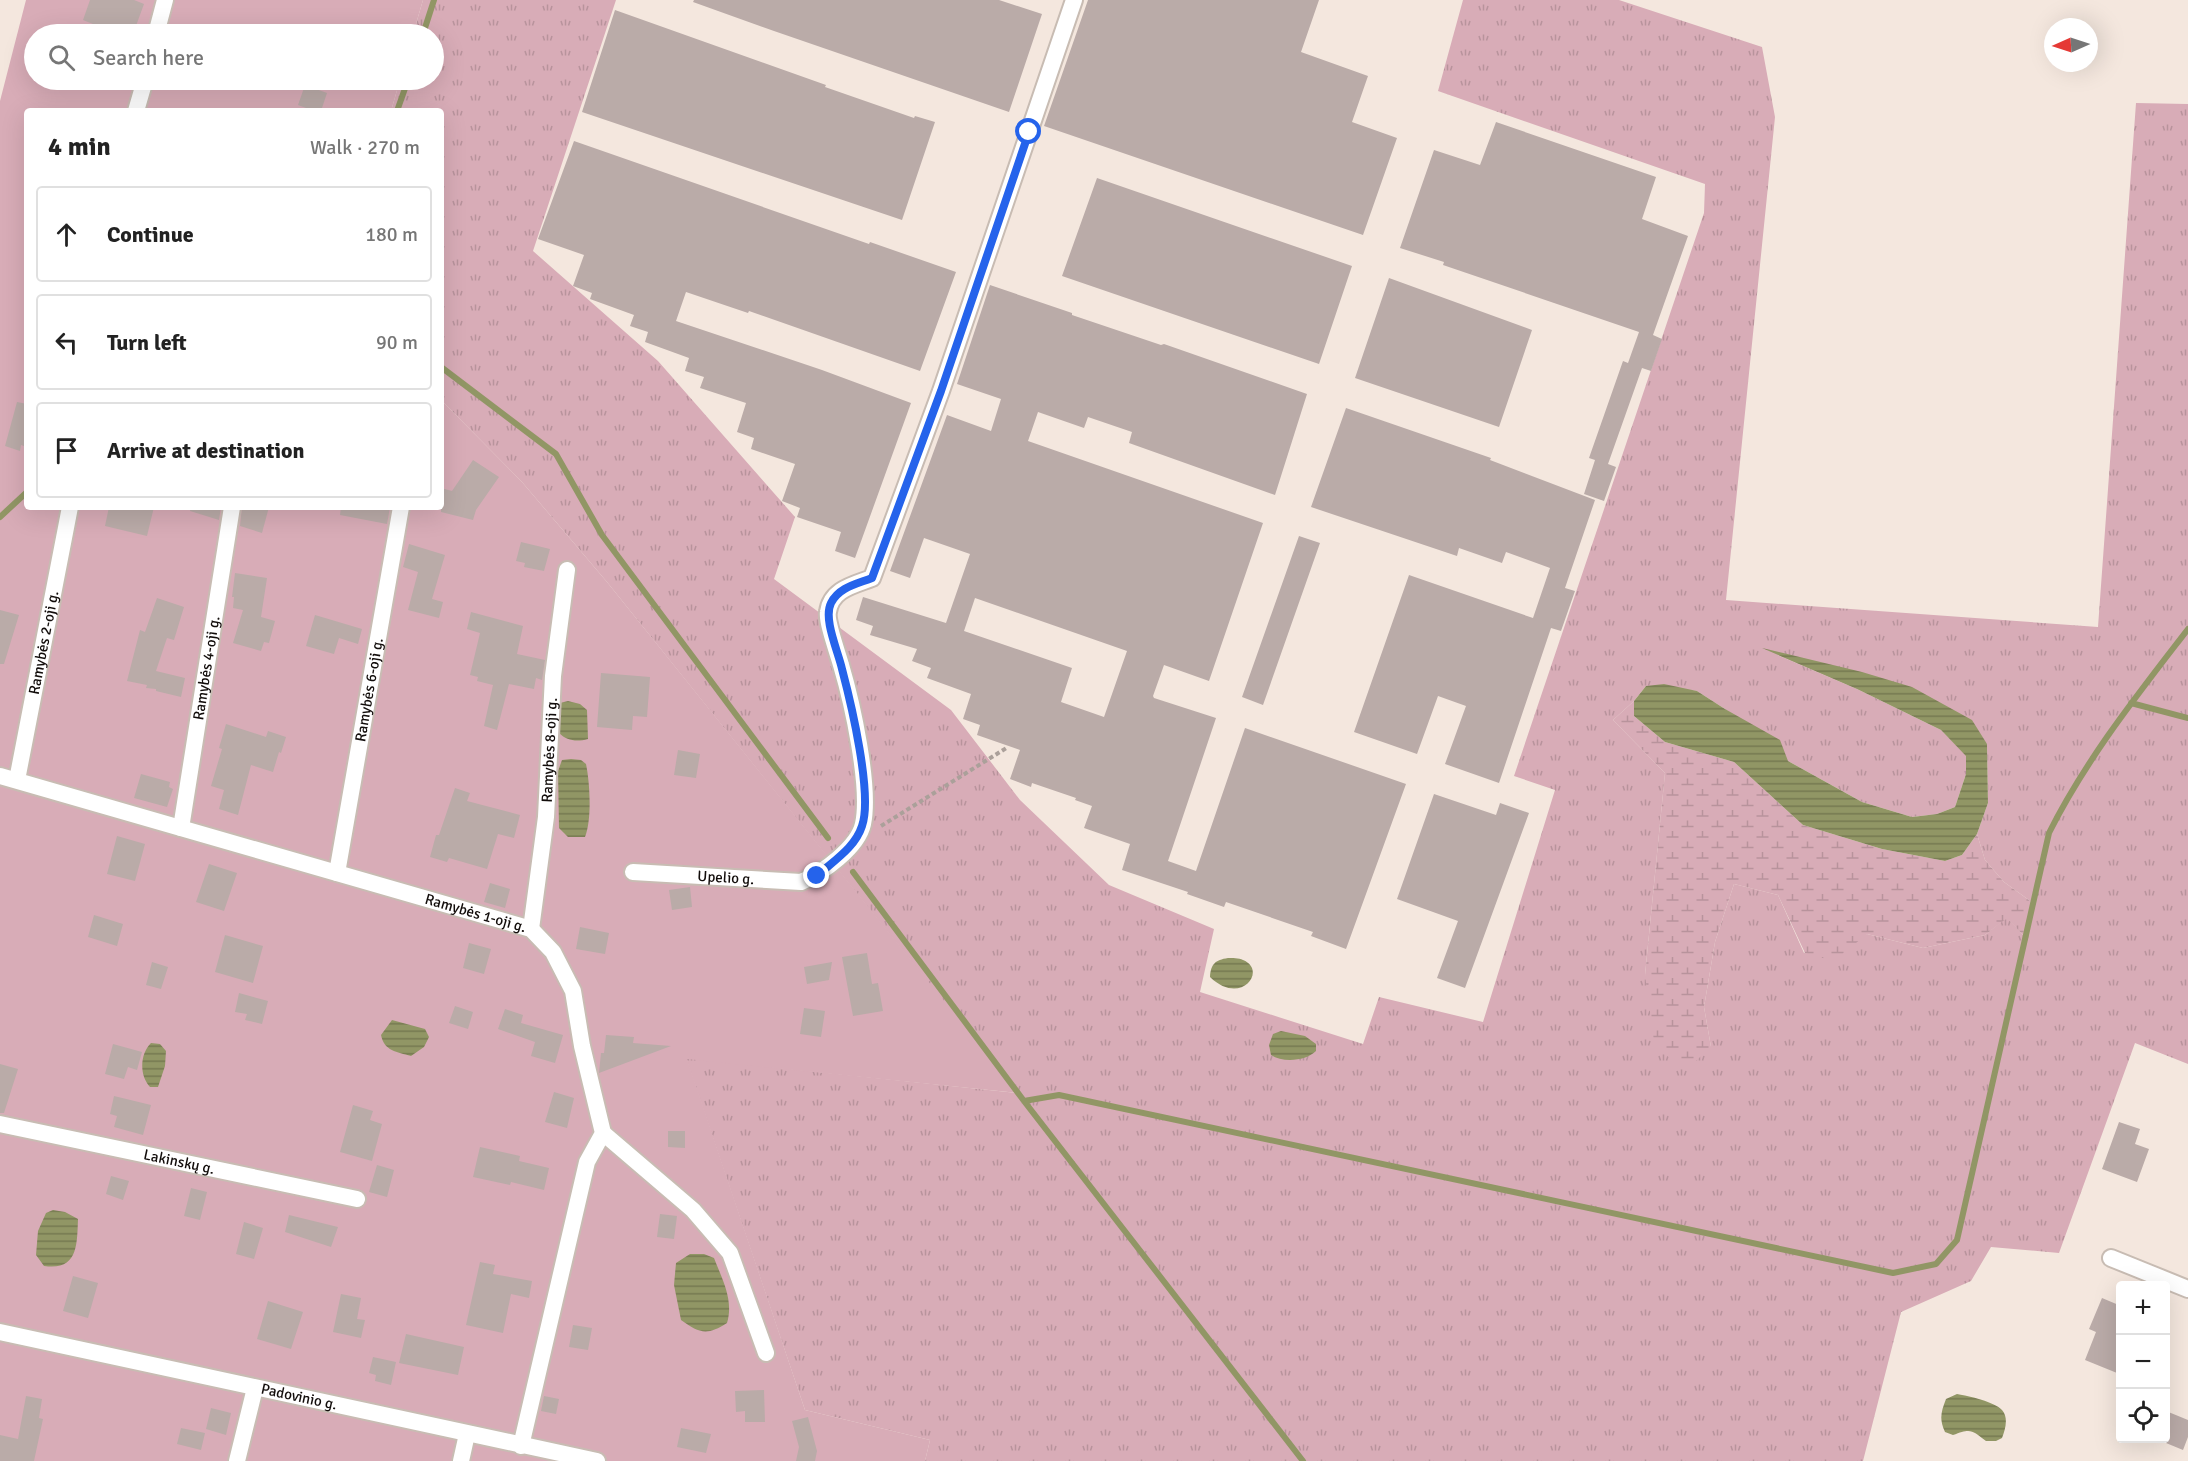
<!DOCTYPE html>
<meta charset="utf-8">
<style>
body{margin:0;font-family:Signika,sans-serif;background:#f2f2f2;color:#222}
.controls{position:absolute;right:18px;bottom:18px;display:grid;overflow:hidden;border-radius:6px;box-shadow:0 6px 24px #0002}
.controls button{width:54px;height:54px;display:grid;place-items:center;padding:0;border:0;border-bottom:2px solid #e0e0e0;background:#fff;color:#222;font:30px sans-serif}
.compass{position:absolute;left:2044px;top:18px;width:54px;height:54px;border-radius:50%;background:#fff;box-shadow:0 6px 24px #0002;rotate:267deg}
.stop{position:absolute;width:18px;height:18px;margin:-14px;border:4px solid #2563eb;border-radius:50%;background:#fff}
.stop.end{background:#2563eb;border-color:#fff;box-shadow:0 2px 6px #0008}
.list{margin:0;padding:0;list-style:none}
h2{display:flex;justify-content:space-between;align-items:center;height:78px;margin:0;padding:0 24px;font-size:26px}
h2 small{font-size:20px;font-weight:400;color:#767676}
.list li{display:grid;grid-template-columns:39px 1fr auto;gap:18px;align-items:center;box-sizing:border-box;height:96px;margin:0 12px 12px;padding:0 12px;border:2px solid #e0e0e0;border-radius:6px}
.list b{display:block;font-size:22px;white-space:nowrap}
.list em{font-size:20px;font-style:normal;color:#767676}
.icon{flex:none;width:33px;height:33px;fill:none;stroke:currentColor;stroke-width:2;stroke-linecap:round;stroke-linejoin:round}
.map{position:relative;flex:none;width:2188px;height:1461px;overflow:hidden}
.search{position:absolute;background:#fff;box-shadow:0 6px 24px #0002;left:24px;top:24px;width:420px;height:66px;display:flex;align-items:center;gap:15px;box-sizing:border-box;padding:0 21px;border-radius:33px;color:#767676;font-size:22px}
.panel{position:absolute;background:#fff;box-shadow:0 6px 24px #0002;left:24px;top:108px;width:420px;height:402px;border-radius:6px}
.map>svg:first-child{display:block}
.grass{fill:url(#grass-tufts);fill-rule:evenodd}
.wetland{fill:url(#wetland-marsh)}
.garden{fill:#d8acb7}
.water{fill:url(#water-rules)}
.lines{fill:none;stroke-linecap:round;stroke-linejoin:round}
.stream{stroke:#919665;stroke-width:6}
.building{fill:#baaba8;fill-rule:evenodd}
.minor-casing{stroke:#c8bcb3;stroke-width:20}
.path{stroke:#aba09a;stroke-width:4;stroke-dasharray:4.5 3;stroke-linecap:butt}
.minor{stroke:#fff;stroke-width:16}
.route{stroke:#2563eb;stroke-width:8}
.labels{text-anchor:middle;stroke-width:4.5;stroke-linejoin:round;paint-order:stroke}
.street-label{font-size:15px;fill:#120d0b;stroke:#fff}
</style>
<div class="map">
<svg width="2188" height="1461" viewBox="0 0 2188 1461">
<defs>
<pattern id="grass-tufts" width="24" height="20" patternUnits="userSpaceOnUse" patternTransform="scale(1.5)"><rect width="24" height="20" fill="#d8acb7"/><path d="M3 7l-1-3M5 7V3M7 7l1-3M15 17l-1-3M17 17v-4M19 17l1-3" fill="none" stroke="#b8939c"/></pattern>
<pattern id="wetland-marsh" width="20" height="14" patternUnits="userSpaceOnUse" patternTransform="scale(1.5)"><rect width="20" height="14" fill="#d8acb7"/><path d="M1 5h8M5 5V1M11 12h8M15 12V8" fill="none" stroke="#b8939c"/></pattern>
<pattern id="water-rules" width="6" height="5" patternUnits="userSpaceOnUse" patternTransform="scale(1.5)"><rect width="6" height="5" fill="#919665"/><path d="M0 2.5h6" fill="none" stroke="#757951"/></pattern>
</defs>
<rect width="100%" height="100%" fill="#f4e7de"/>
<path class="grass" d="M 423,0 L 616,0 L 533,251 L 658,361 L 795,517 L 774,579 L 951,710 L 1020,800 L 1109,885 L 1214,929 L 1200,992 L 1363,1044 L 1379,997 L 1483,1022 L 1555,790 L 1514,776 L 1704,213 L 1705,184 L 1438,91 L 1463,0 L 1619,0 L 1762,47 L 1775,117 L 1726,600 L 2098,627 L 2136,103 L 2188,104 L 2188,1064 L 2135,1043 L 2059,1253 L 1991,1247 L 1971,1281 L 1901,1312 L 1863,1461 L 925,1461 L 930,1440 L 805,1410 L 686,1058 L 1017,1093 L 607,582 L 522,482 L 441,400 L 441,111 L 391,111 L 400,80 L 434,80 L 434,34 L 413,34 ZM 1766,650 L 1987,744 L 1988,803 L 1977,834 L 1985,860 L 2004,882 L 2033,903 L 2024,936 L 2007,917 L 1985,935 L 1923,948 L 1867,934 L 1804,953 L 1778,895 L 1734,884 L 1715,942 L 1704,1007 L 1711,1047 L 1645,975 L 1665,773 L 1613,720 L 1634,701 L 1646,686 L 1697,691 L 1725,709 L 1788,761 L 1862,802 L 1912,817 L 1937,814 L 1955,807 L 1966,774 L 1966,755 L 1941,730 L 1857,689 Z"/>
<path class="wetland" d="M 1634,701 L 1634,716 L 1665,742 L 1734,762 L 1803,825 L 1882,849 L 1945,861 L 1962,855 L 1977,834 L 1985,860 L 2004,882 L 2033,903 L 2025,937 L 2007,918 L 1985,935 L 1923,948 L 1867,934 L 1834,961 L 1805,953 L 1778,895 L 1734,884 L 1715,942 L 1704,1007 L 1711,1047 L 1687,1069 L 1655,1048 L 1645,975 L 1665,773 L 1613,720 Z"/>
<path class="garden" d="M 26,0 L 423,0 L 413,34 L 34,34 L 34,80 L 400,80 L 391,111 L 27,111 L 27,507 L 441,507 L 441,400 L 522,482 L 607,582 L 1018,1093 L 687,1059 L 805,1410 L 930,1440 L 925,1461 L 0,1461 L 0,101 Z"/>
<path class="water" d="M 1762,648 L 1862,672 L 1912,687 L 1972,720 L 1987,744 L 1988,803 L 1977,834 L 1962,855 L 1945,861 L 1882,849 L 1803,825 L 1734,762 L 1665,742 L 1634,716 L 1634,701 L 1646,686 L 1664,684 L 1697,691 L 1725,709 L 1780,740 L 1788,761 L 1862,802 L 1912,817 L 1937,814 L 1955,807 L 1966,774 L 1966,756 L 1941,730 L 1857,689 Z
M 568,701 L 580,704 L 587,710 L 588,739 C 577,742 567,741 559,733 L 560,703 Z
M 571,759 L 581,760 L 586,764 C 590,783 592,820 585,837 L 568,837 L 559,828 L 558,771 L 562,760 Z
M 1228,958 C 1232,958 1239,958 1243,960 C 1268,970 1241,1007 1210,977 C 1211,964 1215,960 1228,958 Z
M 392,1020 L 425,1029 L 429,1037 L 424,1047 L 411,1056 C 397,1052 384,1051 381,1035 Z
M 1281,1031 L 1305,1036 L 1316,1044 L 1316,1051 C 1306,1061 1283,1063 1271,1055 L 1269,1045 L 1273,1034 Z
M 151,1043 L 160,1044 L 166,1051 L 165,1066 L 158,1087 L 150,1087 C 139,1075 140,1054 151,1043 Z
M 53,1210 L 65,1212 L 78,1219 C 77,1245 78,1271 44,1266 L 36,1255 L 38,1231 L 46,1213 Z
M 690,1254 L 704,1254 L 714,1258 C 722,1279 734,1300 727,1323 C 707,1336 699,1333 681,1320 L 674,1285 L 676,1263 Z
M 1957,1394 C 1969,1396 1995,1402 2002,1410 C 2009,1418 2005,1430 2002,1438 L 1996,1441 L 1986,1441 C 1972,1430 1971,1428 1953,1435 L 1945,1432 C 1939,1419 1941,1412 1946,1399 Z"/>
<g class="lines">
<path class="stream" d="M 423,34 L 434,0
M 397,111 L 408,80
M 441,367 L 556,454 L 602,535 L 828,838
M 0,517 L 27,492
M 2131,703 L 2188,718
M 853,872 L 1024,1101 L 1303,1461
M 1024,1101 L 1059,1095 L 1893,1273 L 1936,1264 L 1957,1240 L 2049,833 C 2086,759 2138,694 2188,629"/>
</g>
<path class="building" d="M 90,0 L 134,0 L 144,4 L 133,34 L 96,34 L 98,26 L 83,20 Z
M 694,0 L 999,0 L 1042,14 L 1009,112 L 774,31 L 693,2 Z
M 1088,0 L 1319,0 L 1301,52 L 1368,76 L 1352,122 L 1397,138 L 1363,235 L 1044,126 Z
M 615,10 L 826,85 L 825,87 L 914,118 L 915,116 L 935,122 L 902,220 L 582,112 Z
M 305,85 L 327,93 L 321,111 L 314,111 L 298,105 Z
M 1496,122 L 1656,177 L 1642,219 L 1688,236 L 1653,335 L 1662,339 L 1651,371 L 1642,368 L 1608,464 L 1616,467 L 1604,501 L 1584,494 L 1595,460 L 1589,458 L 1623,361 L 1628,363 L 1639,332 L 1443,265 L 1444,262 L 1400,248 L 1434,150 L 1480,165 Z
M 574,141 L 869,244 L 870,242 L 956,272 L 920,371 L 749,311 L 748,313 L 686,292 L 676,321 L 822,370 L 911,403 L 855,558 L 835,551 L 841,532 L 797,517 L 800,508 L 782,501 L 795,464 L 751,449 L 754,438 L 737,432 L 746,403 L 700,388 L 704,377 L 685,371 L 689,358 L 645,342 L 648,332 L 630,326 L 634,315 L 590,299 L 592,293 L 573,286 L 584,255 L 538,239 Z
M 1097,178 L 1352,266 L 1319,364 L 1062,276 Z
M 1389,278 L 1532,330 L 1499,427 L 1355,378 Z
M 990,285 L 1072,313 L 1072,315 L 1161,345 L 1164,344 L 1307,394 L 1275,495 L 1129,443 L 1132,432 L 1088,417 L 1084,428 L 1038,412 L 1028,441 L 1263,523 L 1209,681 L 1164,665 L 1153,696 L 1154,698 L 1216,718 L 1168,861 L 1196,871 L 1245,728 L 1406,784 L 1346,949 L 1311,936 L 1313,932 L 1226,902 L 1224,907 L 1187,894 L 1188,892 L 1122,870 L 1130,844 L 1084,828 L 1092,806 L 1075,800 L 1076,798 L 1032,783 L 1031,787 L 1010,779 L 1020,750 L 977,735 L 980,725 L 963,719 L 971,694 L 927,678 L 931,668 L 912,661 L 917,649 L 870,635 L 873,626 L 856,620 L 863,597 L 946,623 L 970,554 L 924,538 L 910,578 L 890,571 L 947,415 L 991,431 L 1001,399 L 957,384 ZM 975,598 L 1127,651 L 1104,717 L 1061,702 L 1072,668 L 964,631 Z
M 17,402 L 27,404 L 27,447 L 21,445 L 20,451 L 5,446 Z
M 1346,408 L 1491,458 L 1490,460 L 1595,500 L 1565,588 L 1575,591 L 1561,631 L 1551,628 L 1499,783 L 1445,764 L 1466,706 L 1438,696 L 1417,754 L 1354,732 L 1409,575 L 1533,618 L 1550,568 L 1506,552 L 1502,563 L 1459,548 L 1457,556 L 1311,507 Z
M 473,460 L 499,477 L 476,510 L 473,520 L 441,512 L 441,488 L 452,491 Z
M 109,507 L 154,507 L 147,536 L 105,526 Z
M 191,507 L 221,507 L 219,520 L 190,511 Z
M 242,507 L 269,507 L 262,533 L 240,526 Z
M 341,507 L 390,507 L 387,524 L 340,515 Z
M 1299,536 L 1320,543 L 1263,705 L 1242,697 Z
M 521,542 L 550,549 L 544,571 L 524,567 L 525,563 L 516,561 Z
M 409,544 L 445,555 L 432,599 L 443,602 L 439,618 L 408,610 L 418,572 L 403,567 Z
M 235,573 L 267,578 L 261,617 L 275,621 L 269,643 L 264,642 L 261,651 L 233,643 L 243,610 L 233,608 L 234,597 L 232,597 Z
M 157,598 L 184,607 L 174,640 L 167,638 L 156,671 L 185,678 L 181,697 L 156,691 L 156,689 L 146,688 L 147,685 L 127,681 L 140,630 L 145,632 Z
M 0,610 L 19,615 L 4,664 L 0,664 Z
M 471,612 L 523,626 L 517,654 L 545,660 L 542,680 L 536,678 L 534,689 L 509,684 L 497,730 L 484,726 L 493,685 L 477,681 L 478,677 L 470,675 L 480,633 L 467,629 Z
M 315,615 L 362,629 L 358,644 L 339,638 L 334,654 L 306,646 Z
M 601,673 L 650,677 L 647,717 L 633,716 L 632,730 L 597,727 Z
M 226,724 L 266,737 L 268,731 L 286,737 L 281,753 L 279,752 L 273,772 L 251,765 L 238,815 L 219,809 L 224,790 L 211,786 L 222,749 L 219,748 Z
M 678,750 L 700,754 L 696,778 L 674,775 Z
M 141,774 L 170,782 L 169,787 L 173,789 L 167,807 L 134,798 Z
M 455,788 L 470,793 L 467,801 L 520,815 L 514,838 L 498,834 L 487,869 L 449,858 L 447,862 L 430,857 L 436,835 L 439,835 Z
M 1434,794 L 1496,815 L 1500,803 L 1529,813 L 1465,988 L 1437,978 L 1458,921 L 1397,899 Z
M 117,836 L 145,844 L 135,881 L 107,874 Z
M 209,864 L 237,873 L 224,911 L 196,902 Z
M 490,883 L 510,889 L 505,908 L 484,902 Z
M 690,887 L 692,907 L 672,910 L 669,890 Z
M 94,915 L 123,924 L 117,946 L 88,937 Z
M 580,927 L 609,933 L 605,954 L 576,949 Z
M 225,935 L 263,946 L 253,983 L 215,972 Z
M 469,943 L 491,949 L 484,974 L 463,968 Z
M 867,953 L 872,984 L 878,983 L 883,1011 L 853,1016 L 842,957 Z
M 152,962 L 168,967 L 161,989 L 146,985 Z
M 832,962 L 829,980 L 807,984 L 804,967 Z
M 239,993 L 268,1001 L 262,1024 L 245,1020 L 247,1014 L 235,1012 Z
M 455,1006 L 473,1012 L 468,1029 L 449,1023 Z
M 804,1008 L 825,1011 L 821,1037 L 800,1034 Z
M 505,1009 L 523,1015 L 521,1023 L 563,1035 L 555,1063 L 531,1056 L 535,1042 L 498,1029 Z
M 606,1035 L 634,1037 L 633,1043 L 671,1046 L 599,1073 L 601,1053 L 604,1053 Z
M 113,1044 L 142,1052 L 137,1070 L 128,1067 L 124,1079 L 105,1074 Z
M 0,1064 L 18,1069 L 4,1113 L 0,1113 Z
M 554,1092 L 574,1098 L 567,1128 L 545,1122 Z
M 114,1096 L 151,1105 L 143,1135 L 114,1127 L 117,1116 L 110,1114 Z
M 353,1105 L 373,1111 L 370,1120 L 382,1124 L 372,1161 L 340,1152 Z
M 2119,1122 L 2140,1129 L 2135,1144 L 2149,1149 L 2137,1182 L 2102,1169 Z
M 668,1131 L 685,1131 L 685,1148 L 668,1147 Z
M 480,1147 L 520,1156 L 519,1161 L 549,1168 L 544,1190 L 511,1182 L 510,1185 L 473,1177 Z
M 377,1165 L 394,1170 L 387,1197 L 369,1192 Z
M 111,1176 L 129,1181 L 123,1200 L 106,1194 Z
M 191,1188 L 207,1192 L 200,1220 L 184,1216 Z
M 660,1214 L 677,1216 L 674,1239 L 657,1237 Z
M 289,1215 L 338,1227 L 331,1247 L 285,1232 Z
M 244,1222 L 263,1228 L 254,1259 L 236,1254 Z
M 480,1262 L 495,1265 L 493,1274 L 532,1281 L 529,1298 L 511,1294 L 503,1333 L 466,1325 Z
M 73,1276 L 98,1283 L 88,1318 L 63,1311 Z
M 341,1294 L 361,1298 L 357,1319 L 365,1320 L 361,1338 L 333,1332 Z
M 2102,1298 L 2121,1306 L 2121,1365 L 2117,1373 L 2085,1360 L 2096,1332 L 2089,1329 Z
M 268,1301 L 303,1312 L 291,1349 L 257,1339 Z
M 573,1325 L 592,1328 L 588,1350 L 569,1347 Z
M 406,1334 L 464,1347 L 458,1375 L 399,1363 Z
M 373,1357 L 396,1362 L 391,1385 L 375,1381 L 376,1375 L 369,1373 Z
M 764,1390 L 765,1422 L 745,1422 L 745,1411 L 736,1412 L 735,1391 Z
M 26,1396 L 42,1399 L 39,1418 L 43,1419 L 34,1461 L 0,1461 L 0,1435 L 18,1439 Z
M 544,1396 L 559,1399 L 556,1414 L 541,1411 Z
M 211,1408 L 231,1413 L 226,1435 L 206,1429 Z
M 2166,1411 L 2188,1420 L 2188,1437 L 2183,1450 L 2166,1443 Z
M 808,1417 L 817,1451 L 815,1461 L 796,1461 L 799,1447 L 792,1421 Z
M 181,1428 L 205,1433 L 201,1450 L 177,1444 Z
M 681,1428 L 711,1434 L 706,1453 L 677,1447 Z"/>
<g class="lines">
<defs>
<g id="minor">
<path d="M 156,34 L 165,0"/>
<path d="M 136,111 L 145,80"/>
<path id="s1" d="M 0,776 L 531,929 L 553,952 L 573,991 L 582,1046 L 603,1133 L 587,1162 L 521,1446"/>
<path id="s2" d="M 17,780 L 70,507"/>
<path id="s3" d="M 181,828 L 232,507"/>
<path id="s4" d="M 633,872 L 801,882 C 823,873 858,847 863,824 C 871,787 852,702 841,665 C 838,654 826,621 828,612 C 831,589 854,585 872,578 L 941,391 L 1074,0"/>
<path id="s5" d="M 337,873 L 401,507"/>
<path id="s6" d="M 531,929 L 546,817 L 553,676 L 567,570"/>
<path id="s7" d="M 0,1124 L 357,1199"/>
<path d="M 603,1133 L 693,1210 L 730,1253 L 766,1353"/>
<path d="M 2111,1258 L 2188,1289"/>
<path id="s8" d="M 0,1332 L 597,1461"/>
<path d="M 237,1461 L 255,1388"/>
<path d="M 461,1461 L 467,1434"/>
</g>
</defs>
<use href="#minor" class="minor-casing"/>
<path class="path" d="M 881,826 L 1008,747"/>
<use href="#minor" class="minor"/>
</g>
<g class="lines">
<path class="route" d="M 817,876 C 833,861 855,848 862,826 C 873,795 851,703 842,669 C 838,651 823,619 831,603 C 839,587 857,584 872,578 L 941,391 L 1029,132"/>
</g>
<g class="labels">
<g class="street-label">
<text dy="5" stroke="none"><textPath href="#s2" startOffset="140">Ramybės 2-oji g.</textPath></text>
<text dy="5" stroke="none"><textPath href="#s3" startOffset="162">Ramybės 4-oji g.</textPath></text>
<text dy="5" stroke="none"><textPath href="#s5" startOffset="186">Ramybės 6-oji g.</textPath></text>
<text dy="5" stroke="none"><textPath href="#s6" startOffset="180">Ramybės 8-oji g.</textPath></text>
<text dy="5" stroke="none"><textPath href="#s4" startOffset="93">Upelio g.</textPath></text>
<text dy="5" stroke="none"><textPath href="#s1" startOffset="495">Ramybės 1-oji g.</textPath></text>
<text dy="5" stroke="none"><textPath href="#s7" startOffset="183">Lakinskų g.</textPath></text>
<text dy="5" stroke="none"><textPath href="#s8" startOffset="306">Padovinio g.</textPath></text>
</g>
</g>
</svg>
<div class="controls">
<button>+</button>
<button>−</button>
<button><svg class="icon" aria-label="locate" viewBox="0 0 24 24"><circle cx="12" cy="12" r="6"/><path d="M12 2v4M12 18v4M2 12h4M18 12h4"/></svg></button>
</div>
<svg class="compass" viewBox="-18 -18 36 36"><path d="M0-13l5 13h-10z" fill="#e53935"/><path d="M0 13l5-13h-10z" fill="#767676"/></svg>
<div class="stop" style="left:1029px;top:132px"></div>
<div class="stop end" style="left:817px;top:876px"></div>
<div class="search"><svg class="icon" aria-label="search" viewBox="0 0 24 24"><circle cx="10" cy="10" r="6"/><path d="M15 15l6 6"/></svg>Search here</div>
<section class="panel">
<h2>4 min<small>Walk · 270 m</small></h2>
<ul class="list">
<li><svg class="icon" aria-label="ahead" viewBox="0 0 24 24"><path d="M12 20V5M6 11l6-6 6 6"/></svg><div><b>Continue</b></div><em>180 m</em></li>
<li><svg class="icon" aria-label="left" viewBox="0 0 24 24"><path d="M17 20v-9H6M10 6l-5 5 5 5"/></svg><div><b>Turn left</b></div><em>90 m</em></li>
<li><svg class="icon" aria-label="arrive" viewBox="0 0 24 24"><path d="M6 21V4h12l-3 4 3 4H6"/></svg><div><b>Arrive at destination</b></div></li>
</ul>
</section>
</div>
